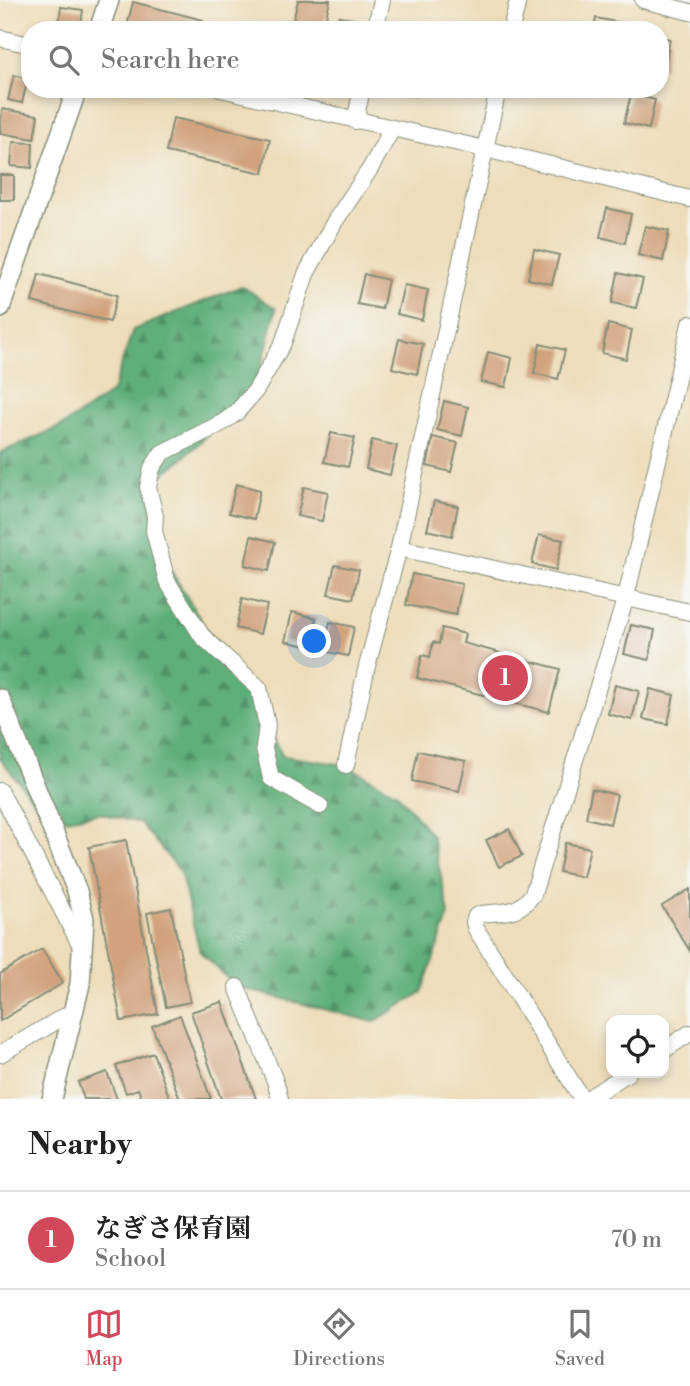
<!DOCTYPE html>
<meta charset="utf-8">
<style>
body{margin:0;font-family:"Libre Bodoni","Noto Serif JP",serif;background:#f6f6f6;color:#222}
.controls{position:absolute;right:21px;bottom:21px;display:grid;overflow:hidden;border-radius:14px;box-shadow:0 4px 10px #0003}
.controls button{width:63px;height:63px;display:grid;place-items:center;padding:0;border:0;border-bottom:2px solid #e0e0e0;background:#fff;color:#222;font:35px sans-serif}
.you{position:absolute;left:315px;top:642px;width:24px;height:24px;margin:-18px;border:5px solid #fff;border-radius:50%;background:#1a73e8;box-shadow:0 0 0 10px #1a73e833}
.badge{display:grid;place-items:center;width:46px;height:46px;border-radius:50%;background:#d1495b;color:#fff;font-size:23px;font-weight:700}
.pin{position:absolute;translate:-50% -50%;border:4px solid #fff;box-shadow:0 2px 7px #0006}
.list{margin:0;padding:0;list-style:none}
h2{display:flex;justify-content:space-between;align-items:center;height:91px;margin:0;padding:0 28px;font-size:30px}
h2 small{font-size:23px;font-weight:400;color:#767676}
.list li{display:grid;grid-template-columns:46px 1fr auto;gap:21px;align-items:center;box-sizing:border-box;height:98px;padding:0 28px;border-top:2px solid #e0e0e0}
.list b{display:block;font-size:26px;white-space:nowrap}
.list p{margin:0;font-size:23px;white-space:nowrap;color:#767676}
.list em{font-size:23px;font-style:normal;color:#767676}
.icon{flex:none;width:38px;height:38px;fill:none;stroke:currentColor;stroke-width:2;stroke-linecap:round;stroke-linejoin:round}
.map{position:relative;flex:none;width:690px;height:1099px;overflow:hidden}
.search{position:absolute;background:#fff;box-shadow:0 4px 10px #0003;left:21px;right:21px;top:21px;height:77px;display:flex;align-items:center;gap:18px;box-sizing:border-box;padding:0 24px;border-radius:28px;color:#767676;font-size:26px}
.sheet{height:189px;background:#fff}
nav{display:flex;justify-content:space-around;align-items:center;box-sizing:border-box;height:98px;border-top:2px solid #e0e0e0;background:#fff;font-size:19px;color:#767676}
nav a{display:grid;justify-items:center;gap:4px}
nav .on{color:#d1495b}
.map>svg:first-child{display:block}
.forest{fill:url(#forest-firs);stroke:#3f7657;stroke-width:2}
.building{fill:#d1a27d}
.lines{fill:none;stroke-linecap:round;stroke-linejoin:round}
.minor-casing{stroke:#868d77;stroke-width:18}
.tertiary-casing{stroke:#868d77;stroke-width:22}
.minor{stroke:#fff;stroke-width:16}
.tertiary{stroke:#fff;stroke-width:19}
</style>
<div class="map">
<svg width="690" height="1099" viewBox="0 0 690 1099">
<defs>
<pattern id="forest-firs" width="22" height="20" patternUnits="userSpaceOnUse" patternTransform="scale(1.75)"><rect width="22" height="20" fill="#5faf7a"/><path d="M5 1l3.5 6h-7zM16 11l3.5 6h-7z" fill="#4e9065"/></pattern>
</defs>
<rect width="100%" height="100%" fill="#f6f6f2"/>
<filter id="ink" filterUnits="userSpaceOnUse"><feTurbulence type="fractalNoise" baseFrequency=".0143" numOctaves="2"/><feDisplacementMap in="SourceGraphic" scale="14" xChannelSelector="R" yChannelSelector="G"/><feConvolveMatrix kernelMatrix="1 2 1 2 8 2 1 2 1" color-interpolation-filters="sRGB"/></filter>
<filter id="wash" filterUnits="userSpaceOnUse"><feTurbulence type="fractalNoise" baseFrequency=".00686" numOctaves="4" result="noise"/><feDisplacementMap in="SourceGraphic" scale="28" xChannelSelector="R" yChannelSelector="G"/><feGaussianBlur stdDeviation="1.57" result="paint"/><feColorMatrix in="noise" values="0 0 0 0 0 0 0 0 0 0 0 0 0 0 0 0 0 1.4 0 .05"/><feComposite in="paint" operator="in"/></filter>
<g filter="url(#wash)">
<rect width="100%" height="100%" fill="#edddba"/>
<path class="forest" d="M 242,286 L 276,309 L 256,390 L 182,459 L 148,487 L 159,551 L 283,756 L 346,765 L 397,793 L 432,836 L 449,914 L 422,992 L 374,1022 L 237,987 L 200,952 L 180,871 L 140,823 L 99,813 L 50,822 L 0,758 L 0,453 L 64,425 L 112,392 L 133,330 Z"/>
<g id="blocks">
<path class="building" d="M 298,0 L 330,0 L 323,30 L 291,30 Z
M 133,2 L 203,20 L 201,30 L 126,30 Z
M 61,7 L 83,10 L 80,30 L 58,30 Z
M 339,16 L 364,22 L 362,30 L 336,30 Z
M 596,18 L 621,23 L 619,30 L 594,30 Z
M 660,37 L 670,39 L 664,68 L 660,67 Z
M 14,75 L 28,79 L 22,103 L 8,100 Z
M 389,89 L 417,89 L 415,96 Z
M 631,94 L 655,100 L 649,129 L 624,123 Z
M 2,109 L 38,115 L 34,139 L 0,133 Z
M 173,118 L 270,139 L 263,173 L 166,152 Z
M 13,142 L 33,143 L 32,168 L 11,166 Z
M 0,175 L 14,175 L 14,200 L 0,200 Z
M 607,208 L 631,214 L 625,243 L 600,237 Z
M 645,226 L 669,231 L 663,261 L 638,255 Z
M 534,249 L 559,255 L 552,284 L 528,279 Z
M 618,273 L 643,279 L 636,308 L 612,303 Z
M 39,274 L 117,295 L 110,322 L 32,302 Z
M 364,274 L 388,280 L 382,309 L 357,304 Z
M 404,285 L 428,290 L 422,320 L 397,314 Z
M 608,324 L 632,330 L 626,359 L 602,353 Z
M 399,339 L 423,344 L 417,374 L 392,368 Z
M 540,344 L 565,350 L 558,379 L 534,373 Z
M 488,352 L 512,358 L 506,387 L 481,382 Z
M 444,401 L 468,407 L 462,436 L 437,430 Z
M 331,433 L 355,438 L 348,467 L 324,462 Z
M 433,437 L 458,443 L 451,472 L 427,466 Z
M 372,440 L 397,446 L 390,475 L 366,469 Z
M 236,484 L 260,490 L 254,519 L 229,513 Z
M 304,487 L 328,492 L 322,521 L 297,516 Z
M 434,501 L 458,506 L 452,536 L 427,530 Z
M 539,535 L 563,540 L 556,570 L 532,564 Z
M 251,536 L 275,542 L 269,571 L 245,565 Z
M 335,565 L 359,570 L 353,599 L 328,594 Z
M 412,574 L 462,584 L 456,615 L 406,605 Z
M 242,599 L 267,605 L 260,634 L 236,628 Z
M 292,612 L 316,618 L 310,647 L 285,641 Z
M 330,622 L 354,627 L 348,656 L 323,651 Z
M 631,625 L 655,630 L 649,660 L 624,654 Z
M 442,628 L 465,634 L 463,643 L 560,669 L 549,712 L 417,678 L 422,655 L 430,657 L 433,642 L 439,644 Z
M 615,685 L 639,691 L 632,720 L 608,714 Z
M 650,689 L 674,695 L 668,724 L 643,719 Z
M 418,751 L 466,761 L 459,791 L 412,781 Z
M 592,789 L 617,795 L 610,824 L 586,818 Z
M 509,829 L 522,856 L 499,867 L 486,840 Z
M 126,840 L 158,1014 L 121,1021 L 89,847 Z
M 565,843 L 590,848 L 583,877 L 559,872 Z
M 690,889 L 690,951 L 662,906 Z
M 171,908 L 190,1002 L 166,1007 L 147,913 Z
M 42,949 L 63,983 L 0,1021 L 0,974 Z
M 222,1002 L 256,1099 L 221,1099 L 191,1012 Z
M 180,1015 L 211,1099 L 180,1099 L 152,1026 Z
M 153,1053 L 170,1099 L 142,1099 L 138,1089 L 126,1093 L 116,1066 Z
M 107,1072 L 117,1099 L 84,1099 L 78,1082 Z"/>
</g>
</g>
<g filter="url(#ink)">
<use href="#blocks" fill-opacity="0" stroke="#868d77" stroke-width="2"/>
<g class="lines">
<defs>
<path id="minor" d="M 643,0 L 690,12
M 375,30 L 382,0
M 511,30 L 518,0
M 0,38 L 30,45
M 221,89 L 485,149 L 690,199
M 355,121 L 362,89
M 399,548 L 690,612
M 346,765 L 366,670 L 399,548 L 498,89
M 0,791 L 83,950
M 320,806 L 271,778 L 264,748 L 267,725 L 259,688 L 202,636 L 167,581 L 154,531 L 155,516 L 148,487 L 152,468 L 162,453 L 222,423 L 236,413 L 256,390 L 283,343 L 306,274 L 335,221 L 370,169 L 392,129
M 237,987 L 275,1081 L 280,1099
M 664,1050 L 690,1033
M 0,1054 L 72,1012
M 582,1099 L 476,929 L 474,922 L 476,916 L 481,914 C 504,911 518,915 533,894 L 626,597 L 690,324
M 587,1099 L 628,1073"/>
<path id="tertiary" d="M 99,30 L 109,0
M 0,308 L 77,89
M 0,699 L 77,891 L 84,919 L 80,984 L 52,1099"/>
</defs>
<use href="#minor" class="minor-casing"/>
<use href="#tertiary" class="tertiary-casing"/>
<use href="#minor" class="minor"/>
<use href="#tertiary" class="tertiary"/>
</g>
</g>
</svg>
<div class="controls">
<button><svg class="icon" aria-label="locate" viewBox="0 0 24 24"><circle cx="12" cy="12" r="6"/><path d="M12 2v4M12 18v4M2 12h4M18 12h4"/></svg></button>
</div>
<div class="you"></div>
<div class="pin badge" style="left:505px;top:678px">1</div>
<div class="search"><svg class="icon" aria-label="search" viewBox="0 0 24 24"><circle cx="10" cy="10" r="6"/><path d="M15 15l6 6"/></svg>Search here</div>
</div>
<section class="sheet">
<h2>Nearby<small></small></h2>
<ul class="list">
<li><span class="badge">1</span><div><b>なぎさ保育園</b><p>School</p></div><em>70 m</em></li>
</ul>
</section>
<nav>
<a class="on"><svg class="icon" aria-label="map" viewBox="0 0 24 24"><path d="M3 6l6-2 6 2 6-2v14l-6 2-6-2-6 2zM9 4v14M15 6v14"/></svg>Map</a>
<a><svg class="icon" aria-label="directions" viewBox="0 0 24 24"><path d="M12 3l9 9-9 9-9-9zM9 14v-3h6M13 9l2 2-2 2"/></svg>Directions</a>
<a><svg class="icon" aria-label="saved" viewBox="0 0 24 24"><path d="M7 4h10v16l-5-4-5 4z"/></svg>Saved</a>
</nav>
